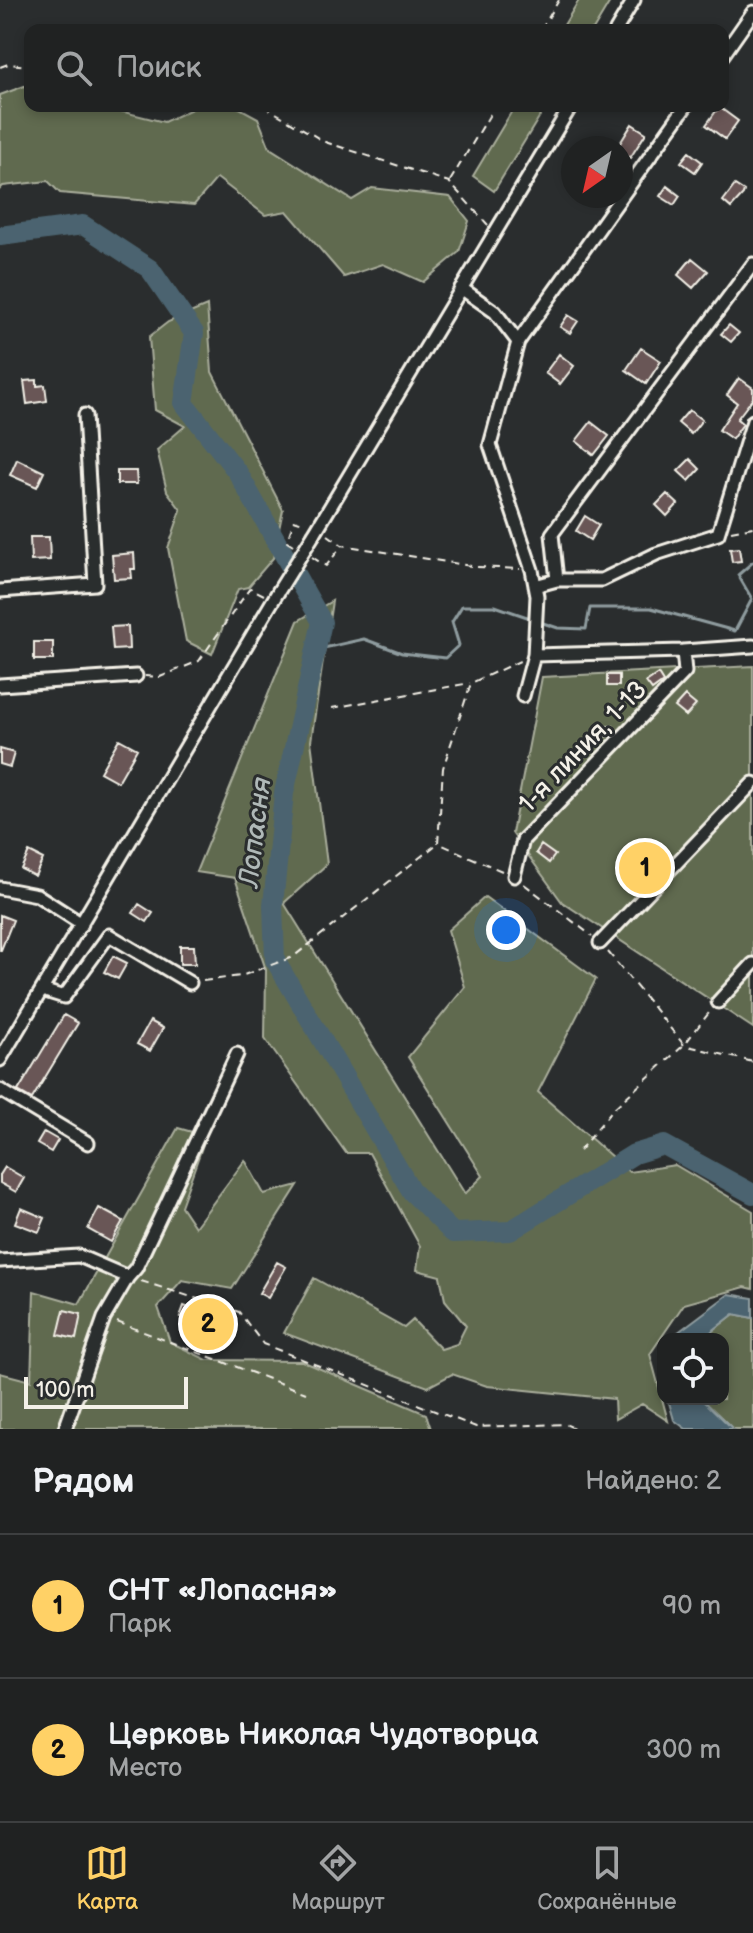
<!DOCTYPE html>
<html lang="ru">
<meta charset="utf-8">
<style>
body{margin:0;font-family:"Balsamiq Sans",sans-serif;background:#2d2f2f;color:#f1f3f6}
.controls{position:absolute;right:24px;bottom:24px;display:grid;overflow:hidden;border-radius:16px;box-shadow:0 4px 12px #0003}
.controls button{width:72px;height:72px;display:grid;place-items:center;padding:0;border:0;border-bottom:2px solid #3d3f40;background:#202222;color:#f1f3f6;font:40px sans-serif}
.compass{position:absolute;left:561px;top:136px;width:72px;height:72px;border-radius:50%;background:#202222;box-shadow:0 4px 12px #0003;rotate:214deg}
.scale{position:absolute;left:24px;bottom:20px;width:164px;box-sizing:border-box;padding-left:8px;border:4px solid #f4f1e8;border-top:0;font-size:22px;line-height:28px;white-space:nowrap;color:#f4f1e8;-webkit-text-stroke:6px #2a2d2e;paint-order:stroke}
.you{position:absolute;left:506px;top:930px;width:28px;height:28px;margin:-20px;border:6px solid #fff;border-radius:50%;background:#1a73e8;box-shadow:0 0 0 12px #1a73e833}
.badge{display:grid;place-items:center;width:52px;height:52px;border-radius:50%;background:#ffd166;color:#111;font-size:26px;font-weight:700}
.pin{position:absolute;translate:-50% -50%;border:4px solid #fff;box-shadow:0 2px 8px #0006}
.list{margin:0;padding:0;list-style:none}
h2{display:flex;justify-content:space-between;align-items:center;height:104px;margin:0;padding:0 32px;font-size:34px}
h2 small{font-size:26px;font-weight:400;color:#a2a4a5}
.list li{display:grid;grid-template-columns:52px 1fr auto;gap:24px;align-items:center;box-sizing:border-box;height:144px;padding:0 32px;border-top:2px solid #3d3f40}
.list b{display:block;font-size:30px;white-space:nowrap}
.list p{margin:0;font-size:26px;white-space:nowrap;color:#a2a4a5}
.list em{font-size:26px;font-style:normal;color:#a2a4a5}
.icon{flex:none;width:44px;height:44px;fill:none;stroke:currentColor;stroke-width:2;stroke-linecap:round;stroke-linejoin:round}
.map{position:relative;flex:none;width:753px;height:1429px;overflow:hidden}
.search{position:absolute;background:#202222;box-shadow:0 4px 12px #0003;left:24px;right:24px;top:24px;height:88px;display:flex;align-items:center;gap:20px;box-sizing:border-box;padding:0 28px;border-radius:16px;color:#a2a4a5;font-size:30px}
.sheet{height:392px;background:#202222}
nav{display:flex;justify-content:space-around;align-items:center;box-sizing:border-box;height:112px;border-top:2px solid #3d3f40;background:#202222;font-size:22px;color:#a2a4a5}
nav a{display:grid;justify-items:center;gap:4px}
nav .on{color:#ffd166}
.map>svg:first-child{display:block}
.green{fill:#606a50;stroke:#aaae9c;stroke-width:2}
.water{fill:#4b646f;stroke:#8f9c9f;stroke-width:2}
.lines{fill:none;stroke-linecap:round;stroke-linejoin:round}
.stream{stroke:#8f9c9f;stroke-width:3}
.river{stroke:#4b646f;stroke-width:20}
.building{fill:#695757;stroke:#f4f1e8;stroke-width:2}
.minor-casing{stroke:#f4f1e8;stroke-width:17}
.path{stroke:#f4f1e8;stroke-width:2;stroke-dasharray:8 6;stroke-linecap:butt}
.minor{stroke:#2a2d2e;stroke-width:11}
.minor-bridge-casing{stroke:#f4f1e8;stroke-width:17;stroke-linecap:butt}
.minor-bridge{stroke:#2a2d2e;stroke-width:11}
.labels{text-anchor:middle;stroke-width:6;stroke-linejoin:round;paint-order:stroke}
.street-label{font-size:26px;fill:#f4f1e8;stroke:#2a2d2e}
.water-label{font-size:28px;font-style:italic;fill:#b0b9b8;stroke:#2a2d2e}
</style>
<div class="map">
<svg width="753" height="1429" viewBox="0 0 753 1429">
<rect width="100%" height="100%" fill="#2a2d2e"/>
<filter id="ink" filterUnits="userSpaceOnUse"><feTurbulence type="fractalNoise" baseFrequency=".0125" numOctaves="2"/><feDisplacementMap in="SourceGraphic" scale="16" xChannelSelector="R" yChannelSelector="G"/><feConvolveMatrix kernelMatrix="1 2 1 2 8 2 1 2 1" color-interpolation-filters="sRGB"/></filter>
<g filter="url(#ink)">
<path class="green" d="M 579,0 L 611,0 L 593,30 L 561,30 Z
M 30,84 L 30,106 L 100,106 L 164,122 L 198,106 L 236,106 L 258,118 L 270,148 L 352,200 L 372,188 L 450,197 L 469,221 L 459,252 L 423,282 L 383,264 L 344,277 L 287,211 L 265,215 L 217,178 L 194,205 L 60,193 L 48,181 L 3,186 L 0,189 L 0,95 Z
M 515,106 L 546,106 L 494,191 L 473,176 Z
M 207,306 L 212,372 L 283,510 L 273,558 L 248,587 L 238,589 L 212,654 L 186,641 L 168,548 L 181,510 L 167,491 L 157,450 L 185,426 L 155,410 L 149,337 L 168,322 Z
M 332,601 L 311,741 L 327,864 L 284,903 L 465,1194 L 483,1176 L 408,1057 L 465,987 L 448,930 L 485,897 L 596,979 L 538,1092 L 629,1172 L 675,1165 L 753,1211 L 753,1289 L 745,1287 L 684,1304 L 650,1354 L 668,1421 L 642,1404 L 615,1419 L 614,1399 L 487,1386 L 452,1374 L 428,1387 L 284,1333 L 314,1278 L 404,1328 L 413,1320 L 441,1349 L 457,1344 L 466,1326 L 445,1300 L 440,1276 L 417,1270 L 420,1246 L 369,1153 L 346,1153 L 265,1039 L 266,970 L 235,878 L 196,872 L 298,621 Z
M 753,666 L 753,1028 L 562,902 L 512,833 L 542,677 Z
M 178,1128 L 206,1136 L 181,1206 L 195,1227 L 245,1160 L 264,1194 L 298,1185 L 232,1289 L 182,1280 L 158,1307 L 170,1342 L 207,1360 L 302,1361 L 426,1414 L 431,1429 L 0,1429 L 0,1373 L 31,1381 L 34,1291 L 79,1304 Z
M 734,1314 L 753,1318 L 753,1429 L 733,1429 L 702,1399 L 723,1399 L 723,1339 L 706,1339 L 711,1332 Z"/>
<path class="water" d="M 729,1294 L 753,1298 L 753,1318 L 734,1314 L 711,1332 L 706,1339 L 669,1339 Z
M 668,1399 L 702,1399 L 733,1429 L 686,1429 L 674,1420 Z"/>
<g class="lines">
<path class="stream" d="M 540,622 L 558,628 L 586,629 L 590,608 L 651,608 L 735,631 L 752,599 L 738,575 L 753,562
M 315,650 L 364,639 L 402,653 L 445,658 L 459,645 L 452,622 L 462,606 L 495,606 L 533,619"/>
<path class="river" d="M 0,236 L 83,225 L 150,269 L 194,333 L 184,403 L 238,473 L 322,622 L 284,793 L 273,905 L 275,960 L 412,1192 L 453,1233 L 510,1231 L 634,1154 L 664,1145 L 753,1194"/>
</g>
<path class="building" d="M 719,107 L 738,121 L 725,139 L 706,125 Z
M 632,124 L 646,133 L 630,158 L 621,152 L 621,148 L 617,148 Z
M 689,152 L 702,162 L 695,172 L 681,162 Z
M 735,185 L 744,191 L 743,195 L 731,208 L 723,201 Z
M 667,186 L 680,196 L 674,205 L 660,196 Z
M 692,258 L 708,271 L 693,288 L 678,275 Z
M 568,315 L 578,321 L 570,333 L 560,327 Z
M 729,325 L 739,333 L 731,342 L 721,334 Z
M 641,348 L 661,361 L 646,384 L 626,370 Z
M 559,354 L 574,366 L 560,384 L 545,373 Z
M 739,378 L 753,388 L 753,398 L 737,419 L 743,424 L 732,439 L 719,430 L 737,403 L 727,395 Z
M 37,380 L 37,386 L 45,385 L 47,401 L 27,404 L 24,381 Z
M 689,410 L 702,420 L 691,434 L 678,423 Z
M 591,422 L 609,436 L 594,455 L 576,441 Z
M 17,459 L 44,472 L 37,487 L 10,475 Z
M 690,459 L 700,469 L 689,481 L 678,471 Z
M 117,471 L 136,471 L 137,484 L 117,484 Z
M 667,494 L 678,504 L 667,516 L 656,505 Z
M 585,516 L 599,525 L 590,540 L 576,531 Z
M 30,537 L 49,537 L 50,560 L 31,561 Z
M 739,548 L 741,561 L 732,562 L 730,549 Z
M 134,553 L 135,569 L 131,569 L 132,578 L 114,579 L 112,555 Z
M 128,626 L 129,649 L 113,650 L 111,627 Z
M 34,642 L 53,642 L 53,660 L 34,660 Z
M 658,674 L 663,682 L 652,690 L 646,682 Z
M 607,675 L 619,675 L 619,686 L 607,686 Z
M 685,696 L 696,705 L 686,716 L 675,707 Z
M 613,726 L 612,736 L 598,737 L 597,727 Z
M 119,739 L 137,749 L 118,782 L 100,772 Z
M 0,749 L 14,753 L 10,767 L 0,764 Z
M 541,845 L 555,855 L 549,863 L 536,853 Z
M 29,852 L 43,859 L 35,876 L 21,869 Z
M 139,904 L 153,913 L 147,922 L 133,913 Z
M 0,915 L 13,920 L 1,950 L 0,950 Z
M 180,946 L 194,946 L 195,964 L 180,964 Z
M 113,956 L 127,963 L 118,979 L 104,972 Z
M 64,1015 L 78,1023 L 32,1099 L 18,1091 Z
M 150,1021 L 163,1028 L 150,1051 L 137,1044 Z
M 44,1132 L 58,1140 L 51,1152 L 37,1144 Z
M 5,1167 L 24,1178 L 16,1192 L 0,1183 L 0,1175 Z
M 21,1208 L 45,1218 L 39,1232 L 15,1223 Z
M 99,1208 L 123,1221 L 111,1242 L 88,1229 Z
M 277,1262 L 286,1267 L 268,1298 L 259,1293 Z
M 194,1302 L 217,1311 L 214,1318 L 237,1327 L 232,1340 L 209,1330 L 206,1337 L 185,1329 L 188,1320 L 180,1317 L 184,1306 L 192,1309 Z
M 64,1310 L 81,1314 L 76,1339 L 58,1335 Z"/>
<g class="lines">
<defs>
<path id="minor" d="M 616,30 L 634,0
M 723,55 L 753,12
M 461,288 L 495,312 L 518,342 L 490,445 L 532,570 L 537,596 L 534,655 L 683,651 L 753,646
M 518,342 L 686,106
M 314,534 L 571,106
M 557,580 L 552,534 L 753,264
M 535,586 L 557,580 L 602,580 L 656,554 L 718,534 L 753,421
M 0,591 L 95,584 L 85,415
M 0,685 L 136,676
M 523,696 L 534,655
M 514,876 L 523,840 L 685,672 L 683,651
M 0,888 L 37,895 L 82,924
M 600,943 L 753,783
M 42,990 L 64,997 L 109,935 L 190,983
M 718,1002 L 753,964
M 0,1060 L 278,592
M 0,1090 L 88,1143
M 0,1261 L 79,1256 L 128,1277 L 104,1318 L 65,1429
M 128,1277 L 136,1268 L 237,1054"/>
</defs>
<use href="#minor" class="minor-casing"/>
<path class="path" d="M 541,30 L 559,0
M 0,67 L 8,64 L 30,66
M 264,106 L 325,142 L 449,182 L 488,225
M 450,181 L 495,106
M 731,531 L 753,527
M 328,535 L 342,545 L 477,567 L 520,569
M 293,545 L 287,541 L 294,520 L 306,524
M 312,557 L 326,566 L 342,546
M 145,676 L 160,677 L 199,661 L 250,588 L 264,595
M 332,708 L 470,683
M 502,871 L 438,843 L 443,768 L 471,683 L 522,660
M 524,884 L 592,936
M 608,952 L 684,1045 L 753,1062
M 203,981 L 241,976 L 293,957 L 437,844
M 579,1151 L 613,1109 L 684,1045 L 712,1009
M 141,1281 L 239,1312 L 263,1344 L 476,1427 L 565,1424 L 576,1429
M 117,1322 L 306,1393"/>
<use href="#minor" class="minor"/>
<defs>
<path id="minor-bridge" d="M 278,592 L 314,534"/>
</defs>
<use href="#minor-bridge" class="minor-bridge-casing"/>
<use href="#minor-bridge" class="minor-bridge"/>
</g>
</g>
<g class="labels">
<g class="street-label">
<text transform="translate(582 746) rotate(-46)" y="9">1-я линия, 1-13</text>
</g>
<g class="water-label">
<text transform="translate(254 832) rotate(-83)" y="10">Лопасня</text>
</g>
</g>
</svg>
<div class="controls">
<button><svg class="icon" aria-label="locate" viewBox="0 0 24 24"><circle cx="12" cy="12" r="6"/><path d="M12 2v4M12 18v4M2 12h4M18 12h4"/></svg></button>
</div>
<svg class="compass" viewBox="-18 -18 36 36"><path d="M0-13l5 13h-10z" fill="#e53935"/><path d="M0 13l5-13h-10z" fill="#a2a4a5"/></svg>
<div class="scale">100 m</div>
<div class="you"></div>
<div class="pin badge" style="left:645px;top:868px">1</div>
<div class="pin badge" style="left:208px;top:1324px">2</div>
<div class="search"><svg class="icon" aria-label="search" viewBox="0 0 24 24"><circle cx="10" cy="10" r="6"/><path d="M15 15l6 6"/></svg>Поиск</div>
</div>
<section class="sheet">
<h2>Рядом<small>Найдено: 2</small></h2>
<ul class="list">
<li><span class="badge">1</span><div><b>СНТ «Лопасня»</b><p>Парк</p></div><em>90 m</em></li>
<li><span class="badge">2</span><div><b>Церковь Николая Чудотворца</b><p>Место</p></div><em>300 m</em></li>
</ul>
</section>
<nav>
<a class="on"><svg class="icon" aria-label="map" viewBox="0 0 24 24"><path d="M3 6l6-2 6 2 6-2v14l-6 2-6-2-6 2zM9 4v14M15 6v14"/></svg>Карта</a>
<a><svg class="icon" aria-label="directions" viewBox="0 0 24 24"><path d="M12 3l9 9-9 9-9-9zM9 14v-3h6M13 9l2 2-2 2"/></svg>Маршрут</a>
<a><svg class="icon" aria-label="saved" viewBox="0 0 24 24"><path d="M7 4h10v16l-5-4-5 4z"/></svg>Сохранённые</a>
</nav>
